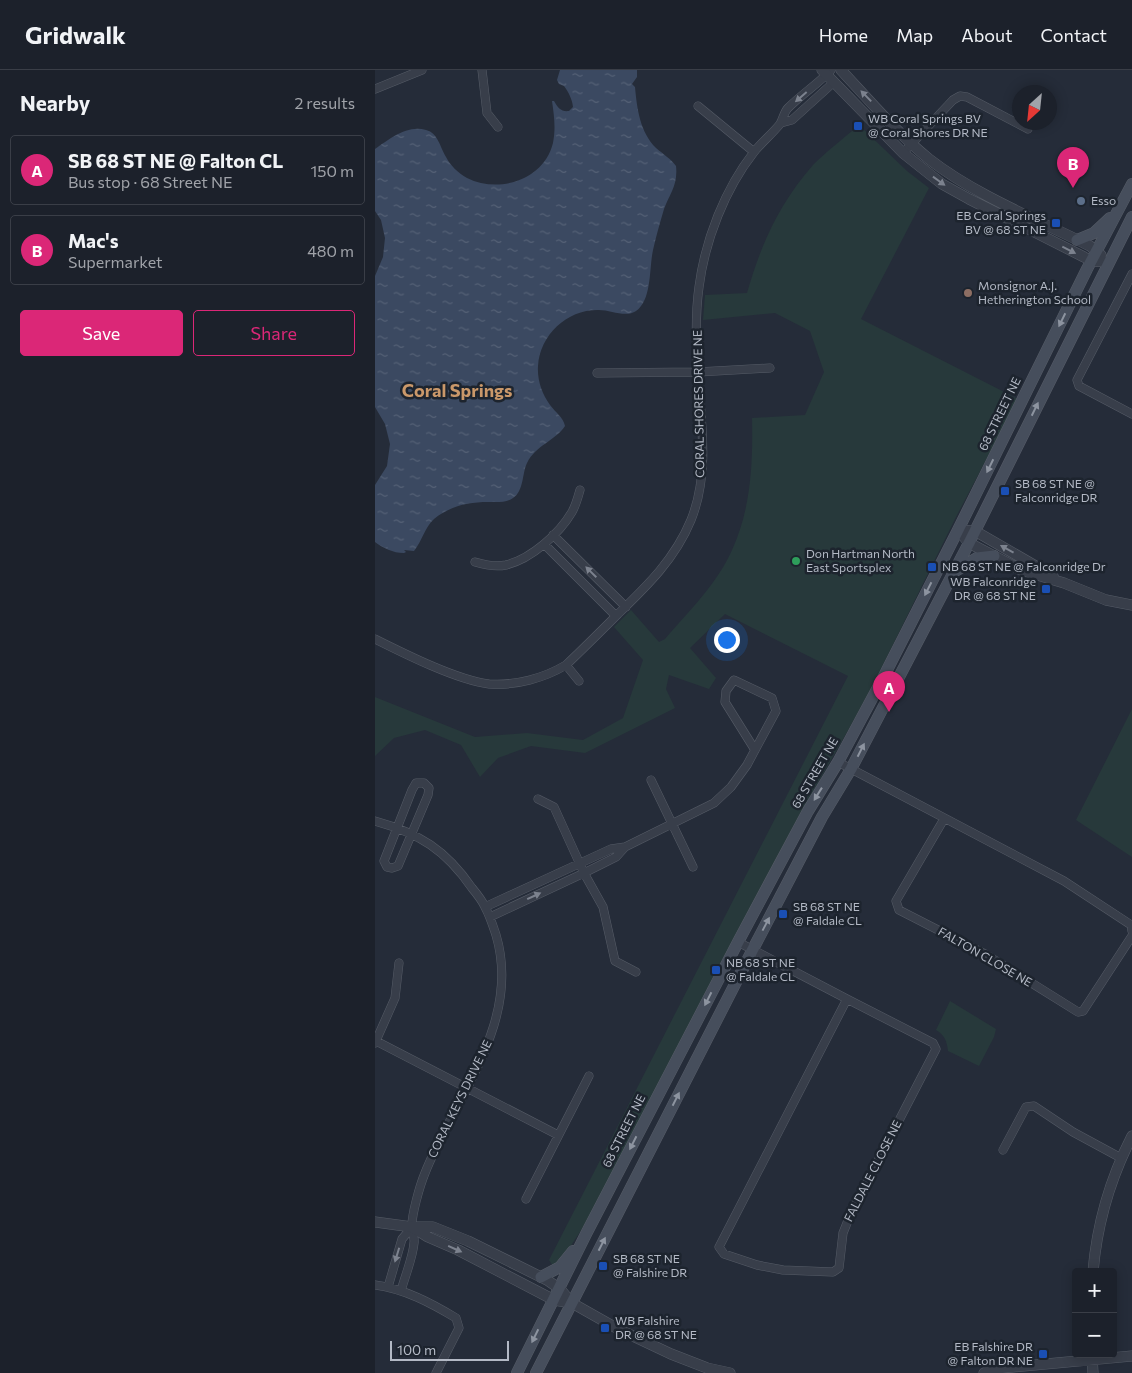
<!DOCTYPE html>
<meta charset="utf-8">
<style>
body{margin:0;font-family:Commissioner,sans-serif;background:#252933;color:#f1f3f6}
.controls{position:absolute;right:15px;bottom:15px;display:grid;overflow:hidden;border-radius:5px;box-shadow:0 2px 12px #0003}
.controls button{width:45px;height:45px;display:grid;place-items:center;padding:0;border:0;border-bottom:1px solid #3a3e47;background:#1c212b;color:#f1f3f6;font:25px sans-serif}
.compass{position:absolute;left:637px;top:15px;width:45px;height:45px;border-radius:50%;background:#1c212b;box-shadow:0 2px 12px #0003;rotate:207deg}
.scale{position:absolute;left:15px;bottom:12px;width:119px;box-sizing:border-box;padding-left:5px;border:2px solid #b3b9c5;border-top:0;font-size:14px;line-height:18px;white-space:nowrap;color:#b3b9c5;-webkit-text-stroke:4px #1d242e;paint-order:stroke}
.you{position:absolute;left:351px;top:569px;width:18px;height:18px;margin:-12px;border:4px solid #fff;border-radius:50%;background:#1a73e8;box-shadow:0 0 0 8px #1a73e833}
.badge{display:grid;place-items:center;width:32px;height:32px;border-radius:50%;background:#db2777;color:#fff;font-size:16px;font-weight:700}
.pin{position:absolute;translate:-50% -41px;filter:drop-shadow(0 1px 2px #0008)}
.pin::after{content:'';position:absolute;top:26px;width:18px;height:15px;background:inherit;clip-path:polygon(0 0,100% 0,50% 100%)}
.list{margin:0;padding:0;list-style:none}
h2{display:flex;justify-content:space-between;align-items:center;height:65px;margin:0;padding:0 20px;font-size:21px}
h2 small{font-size:16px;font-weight:400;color:#a0a3a9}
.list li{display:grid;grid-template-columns:32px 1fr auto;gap:15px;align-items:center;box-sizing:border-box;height:70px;margin:0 10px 10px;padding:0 10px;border:1px solid #3a3e47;border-radius:5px}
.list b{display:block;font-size:19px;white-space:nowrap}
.list p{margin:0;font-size:16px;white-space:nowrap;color:#a0a3a9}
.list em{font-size:16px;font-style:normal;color:#a0a3a9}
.actions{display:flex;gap:10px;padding:15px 20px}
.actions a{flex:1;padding:11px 0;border:1px solid #db2777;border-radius:5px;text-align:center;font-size:18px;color:#db2777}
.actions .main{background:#db2777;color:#fff}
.map{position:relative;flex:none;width:757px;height:1303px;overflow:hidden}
header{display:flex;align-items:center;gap:30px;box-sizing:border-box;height:70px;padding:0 25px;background:#1c212b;border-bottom:1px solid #3a3e47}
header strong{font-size:24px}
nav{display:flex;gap:28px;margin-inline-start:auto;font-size:18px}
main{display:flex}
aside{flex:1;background:#1c212b}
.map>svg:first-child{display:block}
.park{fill:#27393b}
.water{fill:url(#water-ripples)}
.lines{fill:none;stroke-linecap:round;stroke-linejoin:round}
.minor-casing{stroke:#565c67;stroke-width:9}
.tertiary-casing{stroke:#565c67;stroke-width:11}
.secondary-casing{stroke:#565c67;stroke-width:12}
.minor{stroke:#383e4a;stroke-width:8}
.tertiary{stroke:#383e4a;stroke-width:10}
.secondary{stroke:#464e5c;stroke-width:11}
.oneway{fill:#7c828e}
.oneway2{fill:#8d94a0}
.transit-dot{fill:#1a4fb4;stroke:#1d242e;stroke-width:2}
.service-dot{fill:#5c6f8a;stroke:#1d242e;stroke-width:2}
.education-dot{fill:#8d6e63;stroke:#1d242e;stroke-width:2}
.leisure-dot{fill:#2e9e5b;stroke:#1d242e;stroke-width:2}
.labels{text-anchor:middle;stroke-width:5;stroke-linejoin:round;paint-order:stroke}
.poi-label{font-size:12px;fill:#b3b9c5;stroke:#1d242e;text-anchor:start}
.street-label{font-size:12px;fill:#b3b9c5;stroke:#1d242e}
.district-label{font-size:18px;font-weight:bold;fill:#ca986a;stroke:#1d242e}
</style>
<header>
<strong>Gridwalk</strong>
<nav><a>Home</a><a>Map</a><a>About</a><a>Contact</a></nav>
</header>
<main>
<aside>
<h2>Nearby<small>2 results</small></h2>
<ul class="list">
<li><span class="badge">A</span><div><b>SB 68 ST NE @ Falton CL</b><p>Bus stop · 68 Street NE</p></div><em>150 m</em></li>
<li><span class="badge">B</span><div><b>Mac's</b><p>Supermarket</p></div><em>480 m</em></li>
</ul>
<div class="actions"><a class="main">Save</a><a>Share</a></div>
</aside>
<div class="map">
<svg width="757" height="1303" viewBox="0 0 757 1303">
<defs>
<pattern id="water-ripples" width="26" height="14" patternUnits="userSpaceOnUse" patternTransform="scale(1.25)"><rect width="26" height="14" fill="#3b4961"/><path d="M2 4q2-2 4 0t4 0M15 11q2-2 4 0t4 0" fill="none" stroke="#556176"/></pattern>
</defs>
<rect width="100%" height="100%" fill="#252c39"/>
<path class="park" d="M 484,55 L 532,101 L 554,118 L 486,249 L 643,329 L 581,447 L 498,615 L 475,657 L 425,744 L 215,1147 L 189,1186 L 178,1196 L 174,1190 L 473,606 L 350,544 L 315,578 L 341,608 L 334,619 L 294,605 L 291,619 L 300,638 L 210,683 L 156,676 L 123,688 L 105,707 L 86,675 L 50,660 L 19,668 L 0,686 L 0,627 L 100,667 L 152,663 L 208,670 L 248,648 L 268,590 L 239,557 L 256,540 L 284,572 L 290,569 C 314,541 342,514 357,480 C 376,439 378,393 377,348 L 430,345 L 449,302 L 435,261 L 400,243 L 328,250 L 330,225 L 372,223 C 386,174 404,134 438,95 C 452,81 469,68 484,55 Z
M 757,639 L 757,787 L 701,750 Z
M 575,931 L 621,959 L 619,967 L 604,996 L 573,981 C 572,972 570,965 561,960 Z"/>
<path class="water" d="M 185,0 L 262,0 L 262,7 L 257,14 L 260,17 C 262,39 265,62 281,78 C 288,84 296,89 301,96 C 303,115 295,123 289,139 C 285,153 281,166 278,180 C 274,198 277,230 261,241 C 251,248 236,240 224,240 C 193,239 165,264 163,296 C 162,310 167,324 175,335 C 181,343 188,347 190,356 C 180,371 161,375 152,393 C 147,403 149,421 138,428 C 131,433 121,432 113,432 C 93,432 75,436 59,449 C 50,457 47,471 39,481 L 29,480 L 31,482 L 29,483 C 18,483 8,478 0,472 L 0,415 L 12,396 L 15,374 L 10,354 L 0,337 L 0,206 L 8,187 L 10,168 L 6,150 L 0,141 L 0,79 C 14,69 33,54 51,60 C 63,63 65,77 71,87 C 75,95 83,103 92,108 C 124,124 169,110 178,73 C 181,58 179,45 177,31 L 179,31 C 183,38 186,42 194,41 L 198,37 C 197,29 194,23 189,16 L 184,14 L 182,10 Z"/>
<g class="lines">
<defs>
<path id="minor" d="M 107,0 L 112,43 L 123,57
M 0,19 L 47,0
M 323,36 L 379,82
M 406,53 L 417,50 L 459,12
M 528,83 L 578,30 L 585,26 L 592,27 L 653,59
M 757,204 L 702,310 L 704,316 L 757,344
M 222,303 L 323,302 L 395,298
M 178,465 L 251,537
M 169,474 L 241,546
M 100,492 C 110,495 121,497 131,495 C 156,489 184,464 197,442 C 201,435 203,427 205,420
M 0,569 C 30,584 82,610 114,614 C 141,616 169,608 191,595 C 209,578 226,561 243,544 C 272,516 300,489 316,450 C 335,403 326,352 323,304 C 321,276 320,245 324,217 C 330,170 350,119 379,82 C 387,72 397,64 405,54 C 408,49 409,42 413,38 C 427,24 443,14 456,0
M 191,595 L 204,611
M 463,692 L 689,811 L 756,855 L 757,861
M 276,710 L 318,797
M 41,713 L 49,713 L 54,718 L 53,725 L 23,796 L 17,798 L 12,797 L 9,791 L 37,720 Z
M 163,729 L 179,737 L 209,803 L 228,837 L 240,891 L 261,902
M 569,749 L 521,831 L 524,840 L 610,884 L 703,942 L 708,941 L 757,866
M 0,751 C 44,763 71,780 97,818 C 102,824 107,830 110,837 C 115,846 118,856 121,865 C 147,952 80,1027 50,1103 C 45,1115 36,1146 37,1158 C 37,1163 40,1168 39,1173 C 38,1187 30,1206 26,1221
M 110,837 L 236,779 L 250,777 L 339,733 L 356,717 L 372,695 L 401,641 L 397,628 L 359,610 L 351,621 L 350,632 L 380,680
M 115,847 L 209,803 L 241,787 L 250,777
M 363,872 L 472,929
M 472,929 L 558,973 L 561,979 L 476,1143 L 468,1163 L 464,1198 L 458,1202 L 408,1200 L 382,1195 L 349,1184 L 344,1177 Z
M 1,971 L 183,1065
M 0,973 L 20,928 L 24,893
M 628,1080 L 651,1037 L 659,1036 L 698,1062 L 746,1088
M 151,1129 L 214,1006
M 0,1215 C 30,1219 56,1233 81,1248 L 84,1258 L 61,1303
M 13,1217 L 27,1169 L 37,1157"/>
<path id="tertiary" d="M 447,0 L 528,83 L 567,114 L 594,129 L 709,187 L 716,191 L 734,192
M 466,0 C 494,30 522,63 554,89 C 600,125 663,150 715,176 L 726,185
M 583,460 L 594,473 L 646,500 L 689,513 L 731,530 L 757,535
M 583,460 L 600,461 L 678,506
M 0,1152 L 37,1157 L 58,1157 L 93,1171 L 172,1210 L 185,1219 L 197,1233
M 37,1157 L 53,1167 L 83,1180 L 179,1230 L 197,1233 L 243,1259 L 296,1284 L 332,1298 L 355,1303
M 718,1202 C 722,1153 735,1109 757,1066
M 717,1285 L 718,1303
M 609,1303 L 627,1298 L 757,1286"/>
<path id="secondary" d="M 702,170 L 719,163 L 735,148
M 582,500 L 602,488 L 619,486
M 166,1207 L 185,1197 L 198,1181
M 142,1303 L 211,1164 L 363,872 L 433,741 L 463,692 L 508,608 L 583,460 L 712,199 L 757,114
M 161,1303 L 378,879 L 447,747 L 476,699 L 594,473 L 757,147"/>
</defs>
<use href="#minor" class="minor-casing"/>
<use href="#tertiary" class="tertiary-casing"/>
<use href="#secondary" class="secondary-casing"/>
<use href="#minor" class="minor"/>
<use href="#tertiary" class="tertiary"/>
<use href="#secondary" class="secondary"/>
</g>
<defs><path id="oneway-solid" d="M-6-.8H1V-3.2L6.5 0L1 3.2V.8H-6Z" transform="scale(1.25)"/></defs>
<g class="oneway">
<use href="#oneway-solid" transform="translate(491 26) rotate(-134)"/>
<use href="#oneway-solid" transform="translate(426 27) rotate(139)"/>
<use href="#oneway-solid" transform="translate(564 111) rotate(36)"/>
<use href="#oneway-solid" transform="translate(694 180) rotate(27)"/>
<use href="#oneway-solid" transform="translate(632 479) rotate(-151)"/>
<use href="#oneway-solid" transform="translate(216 502) rotate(-135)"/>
<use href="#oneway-solid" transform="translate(159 826) rotate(-25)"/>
<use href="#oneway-solid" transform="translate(80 1179) rotate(24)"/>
<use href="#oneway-solid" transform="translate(22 1185) rotate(107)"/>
</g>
<g class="oneway2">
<use href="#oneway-solid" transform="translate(687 250) rotate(116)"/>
<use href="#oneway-solid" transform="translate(660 339) rotate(-64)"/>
<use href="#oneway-solid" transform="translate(615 396) rotate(116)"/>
<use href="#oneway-solid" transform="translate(553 519) rotate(117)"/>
<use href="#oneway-solid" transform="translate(486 680) rotate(-63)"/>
<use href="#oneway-solid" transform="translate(443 724) rotate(122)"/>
<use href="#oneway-solid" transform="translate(391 854) rotate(-62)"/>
<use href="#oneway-solid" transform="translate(333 929) rotate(117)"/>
<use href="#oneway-solid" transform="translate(301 1029) rotate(-63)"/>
<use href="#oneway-solid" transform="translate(258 1073) rotate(117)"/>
<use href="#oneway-solid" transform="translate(227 1174) rotate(-63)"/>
<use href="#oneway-solid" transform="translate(160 1266) rotate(116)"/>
</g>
<g class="transit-dot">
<rect x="478" y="51" width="10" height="10" rx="2.5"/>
<rect x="676" y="148" width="10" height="10" rx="2.5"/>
<rect x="625" y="416" width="10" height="10" rx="2.5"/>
<rect x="552" y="492" width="10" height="10" rx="2.5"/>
<rect x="666" y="514" width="10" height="10" rx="2.5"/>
<rect x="403" y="839" width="10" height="10" rx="2.5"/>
<rect x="336" y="895" width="10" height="10" rx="2.5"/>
<rect x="223" y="1191" width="10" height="10" rx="2.5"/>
<rect x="225" y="1253" width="10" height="10" rx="2.5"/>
<rect x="663" y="1279" width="10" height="10" rx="2.5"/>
</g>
<circle class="service-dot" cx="706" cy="131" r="5"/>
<circle class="education-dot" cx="593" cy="223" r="5"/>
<circle class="leisure-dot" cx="421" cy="491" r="5"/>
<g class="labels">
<g class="poi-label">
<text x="493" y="53">WB Coral Springs BV<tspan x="493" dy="14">@ Coral Shores DR NE</tspan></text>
<text x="716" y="135">Esso</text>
<text x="671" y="150" text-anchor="end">EB Coral Springs<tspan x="671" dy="14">BV @ 68 ST NE</tspan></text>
<text x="603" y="220">Monsignor A.J.<tspan x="603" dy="14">Hetherington School</tspan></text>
<text x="640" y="418">SB 68 ST NE @<tspan x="640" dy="14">Falconridge DR</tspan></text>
<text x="431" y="488">Don Hartman North<tspan x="431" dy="14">East Sportsplex</tspan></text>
<text x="567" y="501">NB 68 ST NE @ Falconridge Dr</text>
<text x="661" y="516" text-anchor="end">WB Falconridge<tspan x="661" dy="14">DR @ 68 ST NE</tspan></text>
<text x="418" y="841">SB 68 ST NE<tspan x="418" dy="14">@ Faldale CL</tspan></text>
<text x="351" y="897">NB 68 ST NE<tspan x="351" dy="14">@ Faldale CL</tspan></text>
<text x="238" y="1193">SB 68 ST NE<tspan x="238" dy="14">@ Falshire DR</tspan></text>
<text x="240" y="1255">WB Falshire<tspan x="240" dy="14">DR @ 68 ST NE</tspan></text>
<text x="658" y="1281" text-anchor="end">EB Falshire DR<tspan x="658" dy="14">@ Falton DR NE</tspan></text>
</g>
<g class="street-label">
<text transform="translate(324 334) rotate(-91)" y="4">CORAL SHORES DRIVE NE</text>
<text transform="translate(625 344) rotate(-64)" y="4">68 STREET NE</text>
<text transform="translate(440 703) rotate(-60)" y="4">68 STREET NE</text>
<text transform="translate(610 887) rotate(30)" y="4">FALTON CLOSE NE</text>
<text transform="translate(85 1029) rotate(-64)" y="4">CORAL KEYS DRIVE NE</text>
<text transform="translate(249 1061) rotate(-63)" y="4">68 STREET NE</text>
<text transform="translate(498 1101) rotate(-63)" y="4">FALDALE CLOSE NE</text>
</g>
<g class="district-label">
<text x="82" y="327">Coral Springs</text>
</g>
</g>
</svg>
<div class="controls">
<button>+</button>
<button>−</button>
</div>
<svg class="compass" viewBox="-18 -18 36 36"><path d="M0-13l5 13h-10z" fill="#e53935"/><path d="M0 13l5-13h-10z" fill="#a0a3a9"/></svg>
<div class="scale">100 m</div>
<div class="you"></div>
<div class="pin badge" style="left:514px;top:642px">A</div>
<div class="pin badge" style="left:698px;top:118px">B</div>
</div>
</main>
